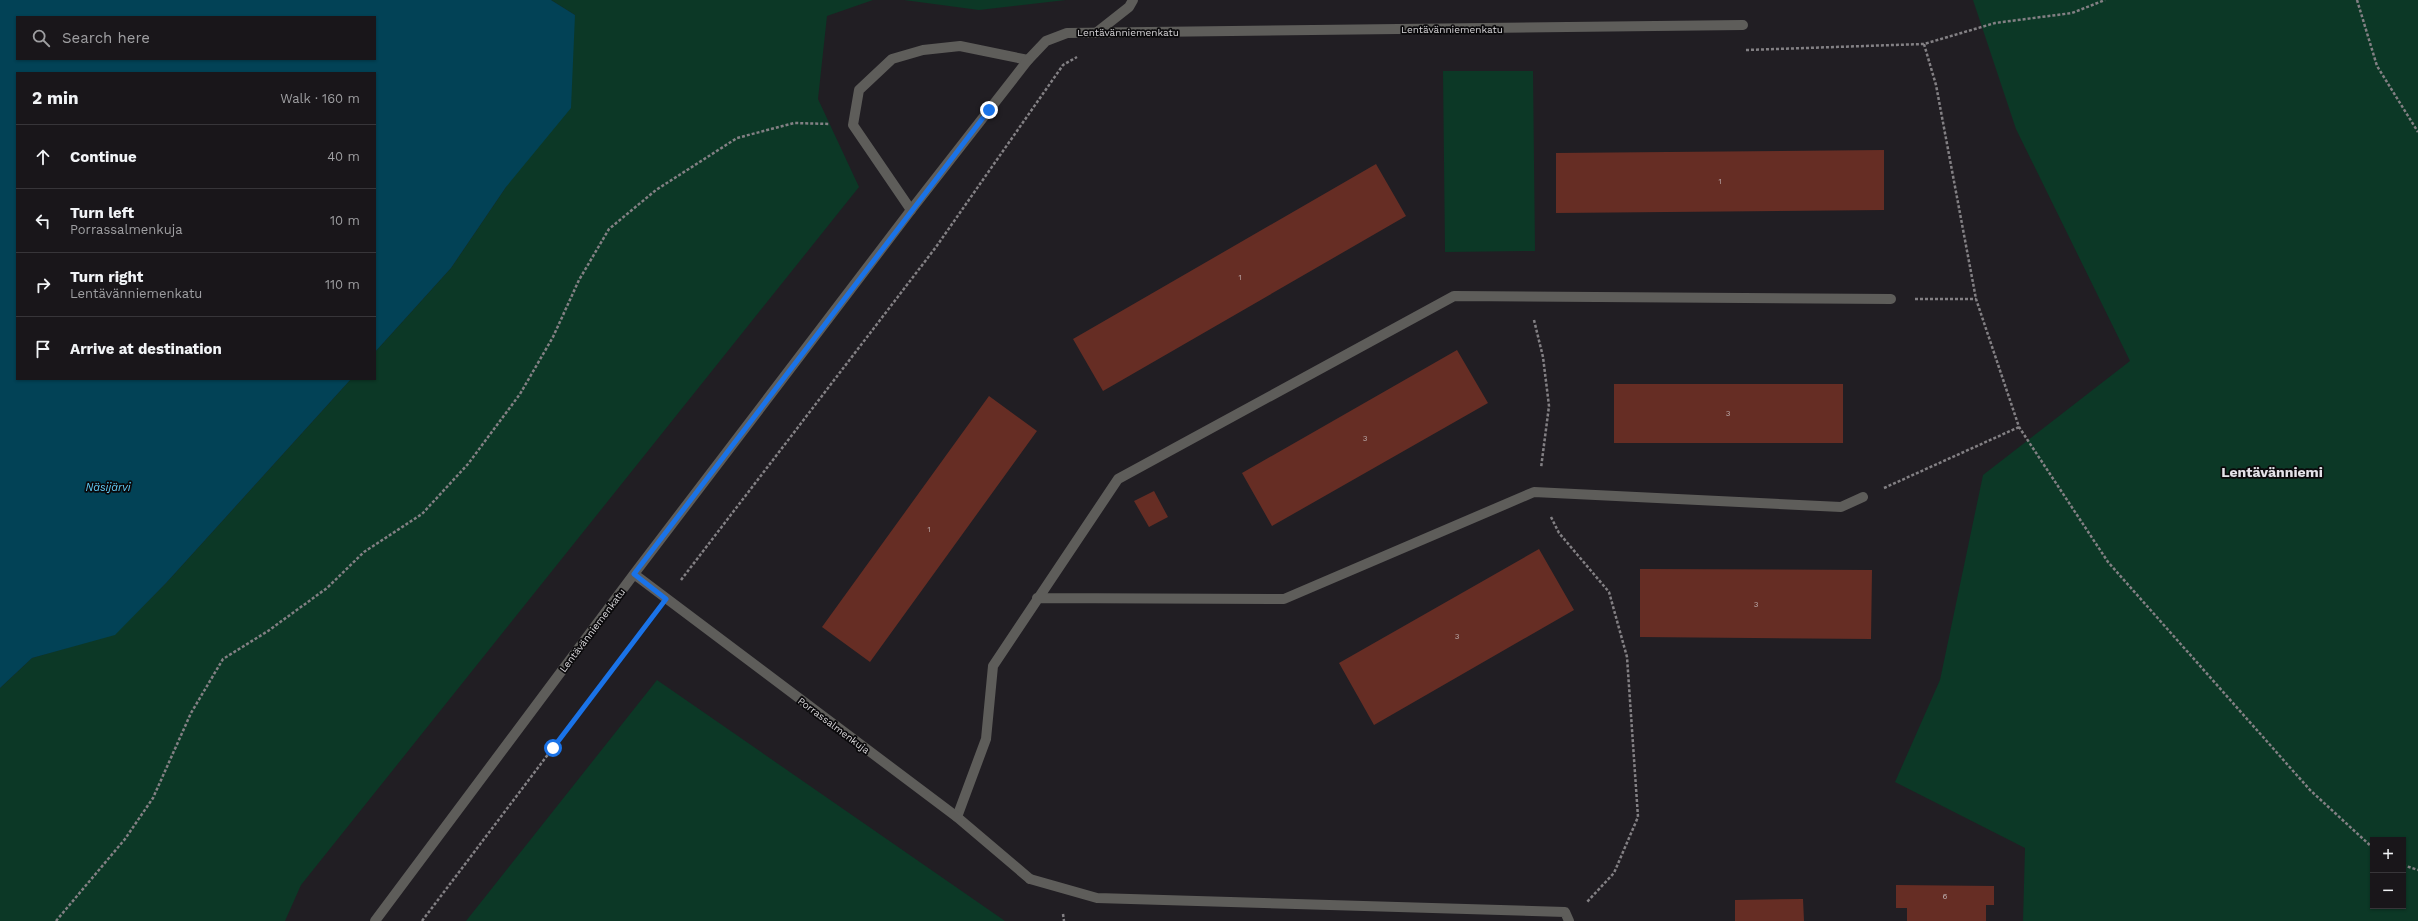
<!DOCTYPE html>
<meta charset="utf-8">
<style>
body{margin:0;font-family:"Work Sans",sans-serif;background:#262327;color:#f1f3f6}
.controls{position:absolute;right:12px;bottom:12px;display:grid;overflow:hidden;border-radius:0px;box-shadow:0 1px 3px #0004}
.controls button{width:36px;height:36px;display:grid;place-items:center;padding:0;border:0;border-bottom:1px solid #373539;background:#19161a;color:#f1f3f6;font:20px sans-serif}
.stop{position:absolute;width:12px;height:12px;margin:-9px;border:3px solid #1a73e8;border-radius:50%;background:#fff}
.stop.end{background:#1a73e8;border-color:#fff;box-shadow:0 1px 4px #0008}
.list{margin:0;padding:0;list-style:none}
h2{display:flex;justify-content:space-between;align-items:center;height:52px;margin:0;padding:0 16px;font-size:17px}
h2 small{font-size:13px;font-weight:400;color:#9f9fa2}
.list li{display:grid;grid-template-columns:26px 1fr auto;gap:12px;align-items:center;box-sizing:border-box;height:64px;padding:0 16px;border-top:1px solid #373539}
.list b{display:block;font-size:15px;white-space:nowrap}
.list p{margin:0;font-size:13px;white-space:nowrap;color:#9f9fa2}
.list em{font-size:13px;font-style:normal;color:#9f9fa2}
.icon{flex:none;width:22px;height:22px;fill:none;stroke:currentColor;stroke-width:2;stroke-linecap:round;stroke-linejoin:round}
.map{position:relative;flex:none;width:2418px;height:921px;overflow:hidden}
.search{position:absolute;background:#19161a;box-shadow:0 1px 3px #0004;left:16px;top:16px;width:360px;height:44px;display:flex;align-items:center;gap:10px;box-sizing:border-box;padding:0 14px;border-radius:0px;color:#9f9fa2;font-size:15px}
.panel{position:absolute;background:#19161a;box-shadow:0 1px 3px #0004;left:16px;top:72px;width:360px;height:308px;border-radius:0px}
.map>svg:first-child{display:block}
.green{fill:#0c3826;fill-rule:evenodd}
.water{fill:#024256;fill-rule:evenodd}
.building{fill:#662d24}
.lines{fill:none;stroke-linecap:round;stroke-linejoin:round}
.path{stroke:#838084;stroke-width:2.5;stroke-dasharray:3 2;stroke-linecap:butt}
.service{stroke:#5e5d5a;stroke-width:10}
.minor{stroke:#5e5d5a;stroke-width:10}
.route{stroke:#1a73e8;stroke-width:5}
.labels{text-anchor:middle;stroke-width:3.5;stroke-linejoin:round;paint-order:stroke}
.number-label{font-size:8px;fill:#bbabab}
.street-label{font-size:10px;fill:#d7d5d8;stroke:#0a090b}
.water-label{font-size:11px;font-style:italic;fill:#63cdf7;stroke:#0a090b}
.district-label{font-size:14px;font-weight:bold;fill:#e4e2e8;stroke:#0a090b}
</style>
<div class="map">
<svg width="2418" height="921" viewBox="0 0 2418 921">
<rect width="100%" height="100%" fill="#211e23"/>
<path class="green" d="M 551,0 L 873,0 L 827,16 L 818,99 L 859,187 L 301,885 L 285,921 L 0,921 L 0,688 L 32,658 L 115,634 L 167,582 L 351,379 L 375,379 L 375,352 L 451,268 L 506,187 L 575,15 Z
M 904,0 L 1066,0 L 979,10 Z
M 1973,0 L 2418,0 L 2418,921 L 2023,921 L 2025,848 L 1895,782 L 1940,680 L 1983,475 L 2130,361 L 2016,129 ZM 2373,840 L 2403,840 L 2403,906 L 2373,906 Z
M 1443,71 L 1533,71 L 1535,251 L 1445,252 Z
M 657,680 L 1005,921 L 466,921 Z"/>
<path class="water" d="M 0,0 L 551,0 L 575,15 L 571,108 L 506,187 L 451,268 L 375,352 L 375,73 L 17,73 L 17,379 L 351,379 L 167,582 L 115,635 L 32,658 L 0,688 ZM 17,17 L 375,17 L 375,59 L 17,59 Z"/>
<path class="building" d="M 1884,150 L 1884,210 L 1556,213 L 1556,153 Z
M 1376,164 L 1406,216 L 1103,391 L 1073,339 Z
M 1457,350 L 1488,403 L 1272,526 L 1242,473 Z
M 1614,384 L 1843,384 L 1843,443 L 1614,443 Z
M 989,396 L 1037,431 L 870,662 L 822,627 Z
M 1154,491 L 1168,517 L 1149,527 L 1134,501 Z
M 1539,549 L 1574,610 L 1374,725 L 1339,663 Z
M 1640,569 L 1872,570 L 1871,639 L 1640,637 Z
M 1896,885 L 1994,886 L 1994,905 L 1986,905 L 1986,921 L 1907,921 L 1907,908 L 1896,908 Z
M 1803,899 L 1804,921 L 1735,921 L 1735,900 Z"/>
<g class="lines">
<path class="path" d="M 2357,0 L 2377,66 L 2418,132
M 1924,44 L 1936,85 L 1976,299 L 2019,427 L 2108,562 L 2310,790 L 2373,848
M 1746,50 L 1924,44 L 1995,23 L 2072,13 L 2105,0
M 1915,299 L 1976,299
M 1534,320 L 1543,357 L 1549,406 L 1541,468
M 1884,488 L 2019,427
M 1551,517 L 1559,533 L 1609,592 L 1627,657 L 1638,817 L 1614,873 L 1586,903
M 681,580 L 936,247 L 1063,65 L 1077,57
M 2403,865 L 2418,870
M 1063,914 L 1064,921
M 56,921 L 125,839 L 153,798 L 191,713 L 223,659 L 268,631 L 327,588 L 364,552 L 422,514 L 468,464 L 520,394 L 553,337 L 579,280 L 609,229 L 656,190 L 737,138 L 794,123 L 830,124
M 422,921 L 652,617"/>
<path class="service" d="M 1096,33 L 1129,7 L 1133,0
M 911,210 L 853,125 L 859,90 L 892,59 L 923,50 L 960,46 L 1028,60
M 1037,598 L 1284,599 L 1534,492 L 1841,507 L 1863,497
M 957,817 L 986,739 L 993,666 L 1118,479 L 1454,296 L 1891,299
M 1030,879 L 1097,898 L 1565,912 L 1569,921"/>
<path class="minor" d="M 634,574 L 957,817 L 1030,879
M 375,921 L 634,574 L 911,210 L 1028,60 L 1046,41 L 1067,33 L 1743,25"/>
</g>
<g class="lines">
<path class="route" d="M 553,748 L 666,599 L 634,574 L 989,110"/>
</g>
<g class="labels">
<g class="number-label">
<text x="1720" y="184">1</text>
<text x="1240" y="280">1</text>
<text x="1728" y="416">3</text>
<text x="1365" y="441">3</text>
<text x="929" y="532">1</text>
<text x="1756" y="607">3</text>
<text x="1457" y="639">3</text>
<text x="1945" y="899">6</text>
</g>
<g class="street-label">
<text x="1452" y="33">Lentävänniemenkatu</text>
<text x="1128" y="36">Lentävänniemenkatu</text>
<text transform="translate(592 630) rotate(-53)" y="4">Lentävänniemenkatu</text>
<text transform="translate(834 725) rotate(37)" y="4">Porrassalmenkuja</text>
</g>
<g class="water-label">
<text x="108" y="491">Näsijärvi</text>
</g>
<g class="district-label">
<text x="2272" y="477">Lentävänniemi</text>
</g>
</g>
</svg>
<div class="controls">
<button>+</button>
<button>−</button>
</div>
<div class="stop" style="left:553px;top:748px"></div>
<div class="stop end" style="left:989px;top:110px"></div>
<div class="search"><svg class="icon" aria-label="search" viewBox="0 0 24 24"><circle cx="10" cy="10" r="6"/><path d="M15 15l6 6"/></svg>Search here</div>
<section class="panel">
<h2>2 min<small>Walk · 160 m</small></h2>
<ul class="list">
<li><svg class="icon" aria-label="ahead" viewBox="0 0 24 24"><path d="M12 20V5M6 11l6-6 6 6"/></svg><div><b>Continue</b></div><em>40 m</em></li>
<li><svg class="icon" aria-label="left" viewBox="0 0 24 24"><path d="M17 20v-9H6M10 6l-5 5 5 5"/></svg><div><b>Turn left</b><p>Porrassalmenkuja</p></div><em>10 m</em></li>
<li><svg class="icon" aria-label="right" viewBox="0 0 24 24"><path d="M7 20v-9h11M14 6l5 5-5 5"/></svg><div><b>Turn right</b><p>Lentävänniemenkatu</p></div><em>110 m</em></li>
<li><svg class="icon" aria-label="arrive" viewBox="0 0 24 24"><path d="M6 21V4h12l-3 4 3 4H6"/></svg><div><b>Arrive at destination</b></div></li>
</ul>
</section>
</div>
